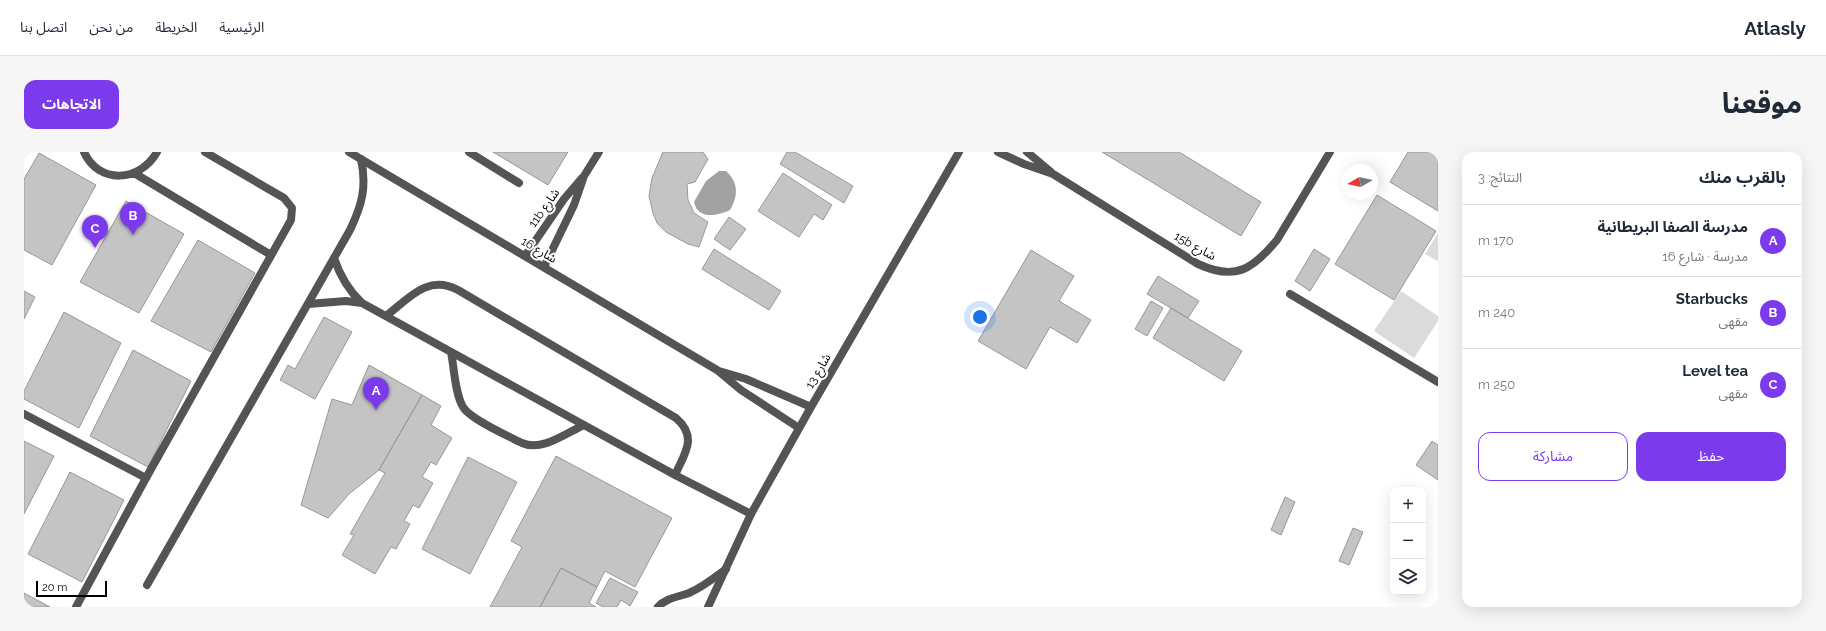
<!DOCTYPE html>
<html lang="ar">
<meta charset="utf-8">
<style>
body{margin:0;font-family:Raleway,"Noto Sans Arabic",sans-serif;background:#f6f6f7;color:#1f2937;direction:rtl}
.controls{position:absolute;right:12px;bottom:12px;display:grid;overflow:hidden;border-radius:8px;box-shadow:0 4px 16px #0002}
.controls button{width:36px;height:36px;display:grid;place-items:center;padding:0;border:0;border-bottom:1px solid #e0e1e3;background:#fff;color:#1f2937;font:20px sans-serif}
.compass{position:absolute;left:1318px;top:12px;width:36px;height:36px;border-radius:50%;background:#fff;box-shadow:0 4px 16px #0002;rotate:261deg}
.scale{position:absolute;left:12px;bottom:10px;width:71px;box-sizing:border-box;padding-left:4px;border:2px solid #000;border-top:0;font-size:11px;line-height:14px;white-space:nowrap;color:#000;-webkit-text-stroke:3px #fff;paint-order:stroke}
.you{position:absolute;left:956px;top:165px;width:14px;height:14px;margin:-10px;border:3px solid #fff;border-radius:50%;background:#1a73e8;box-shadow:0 0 0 6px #1a73e833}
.badge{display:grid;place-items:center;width:26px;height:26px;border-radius:50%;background:#7c3aed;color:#fff;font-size:13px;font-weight:700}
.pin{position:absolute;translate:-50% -33px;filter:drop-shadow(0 1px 2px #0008)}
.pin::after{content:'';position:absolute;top:21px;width:14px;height:12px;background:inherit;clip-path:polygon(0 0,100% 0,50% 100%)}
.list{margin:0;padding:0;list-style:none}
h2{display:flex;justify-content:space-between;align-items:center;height:52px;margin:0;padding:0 16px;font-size:17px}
h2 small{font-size:13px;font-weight:400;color:#747a83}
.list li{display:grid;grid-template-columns:26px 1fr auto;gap:12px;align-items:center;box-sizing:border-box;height:72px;padding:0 16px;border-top:1px solid #e0e1e3}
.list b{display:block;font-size:15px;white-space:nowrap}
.list p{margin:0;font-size:13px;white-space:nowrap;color:#747a83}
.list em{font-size:13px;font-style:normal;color:#747a83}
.actions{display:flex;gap:8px;padding:12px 16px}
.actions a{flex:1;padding:9px 0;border:1px solid #7c3aed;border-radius:12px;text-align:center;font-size:14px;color:#7c3aed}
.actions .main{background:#7c3aed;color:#fff}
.icon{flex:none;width:22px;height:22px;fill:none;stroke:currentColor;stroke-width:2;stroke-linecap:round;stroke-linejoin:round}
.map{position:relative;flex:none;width:1414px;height:455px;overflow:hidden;direction:ltr;border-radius:12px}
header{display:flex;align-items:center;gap:24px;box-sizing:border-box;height:56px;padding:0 20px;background:#fff;border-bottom:1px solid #e0e1e3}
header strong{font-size:19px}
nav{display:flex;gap:22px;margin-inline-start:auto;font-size:14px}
.intro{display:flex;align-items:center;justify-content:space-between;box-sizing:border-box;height:96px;padding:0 24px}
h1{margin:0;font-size:28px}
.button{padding:10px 18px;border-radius:12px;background:#7c3aed;color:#fff;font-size:14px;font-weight:700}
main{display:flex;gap:24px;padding:0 24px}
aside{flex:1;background:#fff;border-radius:12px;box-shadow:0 4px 16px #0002}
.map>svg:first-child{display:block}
.green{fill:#dbdbdb}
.water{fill:#a2a2a2}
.building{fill:#c4c4c4;stroke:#989898}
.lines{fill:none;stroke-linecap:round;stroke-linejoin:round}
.lane{stroke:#545454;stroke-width:8}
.street{stroke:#545454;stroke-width:8}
.labels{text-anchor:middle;stroke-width:4;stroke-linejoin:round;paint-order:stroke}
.street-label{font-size:12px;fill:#000;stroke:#fff}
</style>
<header>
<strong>Atlasly</strong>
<nav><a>الرئيسية</a><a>الخريطة</a><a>من نحن</a><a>اتصل بنا</a></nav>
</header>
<div class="intro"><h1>موقعنا</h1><a class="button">الاتجاهات</a></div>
<main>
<aside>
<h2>بالقرب منك<small>النتائج: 3</small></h2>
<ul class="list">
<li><span class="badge">A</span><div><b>مدرسة الصفا البريطانية</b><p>مدرسة · شارع 16</p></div><em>170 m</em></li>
<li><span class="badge">B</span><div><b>Starbucks</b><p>مقهى</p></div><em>240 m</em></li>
<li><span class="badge">C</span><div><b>Level tea</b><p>مقهى</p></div><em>250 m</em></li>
</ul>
<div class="actions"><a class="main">حفظ</a><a>مشاركة</a></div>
</aside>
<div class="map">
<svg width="1414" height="455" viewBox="0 0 1414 455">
<rect width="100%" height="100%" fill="#fff"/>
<path class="green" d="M 1414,81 L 1414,109 L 1401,102 Z
M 1377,139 L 1414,164 L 1414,169 L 1390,206 L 1350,179 Z"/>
<path class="water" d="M 695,19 L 702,19 C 715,31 714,44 706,58 C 693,64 674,68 670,50 L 682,29 Z"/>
<path class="building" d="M 469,0 L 544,0 L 524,33 Z
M 639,0 L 679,0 L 684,7 L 671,30 L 663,32 L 664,48 L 670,61 L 684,70 L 675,95 L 664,92 L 642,80 L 633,71 L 629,61 L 625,44 L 628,26 Z
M 763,0 L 771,0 L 829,34 L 820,51 L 756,12 Z
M 1078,0 L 1155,0 L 1237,50 L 1217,84 Z
M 1384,0 L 1414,0 L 1414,59 L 1366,30 Z
M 15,1 L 72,33 L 28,113 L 0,98 L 0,27 Z
M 759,21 L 808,53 L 799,68 L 790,62 L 775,85 L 734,59 Z
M 1353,43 L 1412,79 L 1370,148 L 1311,112 Z
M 102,49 L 160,82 L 115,161 L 56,130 Z
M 705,65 L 722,77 L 706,98 L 690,87 Z
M 174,88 L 231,121 L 187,200 L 127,169 Z
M 690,97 L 757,139 L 745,158 L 678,117 Z
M 1290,97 L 1306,107 L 1286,139 L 1271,129 Z
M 1007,98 L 1050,124 L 1035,149 L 1067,168 L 1053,191 L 1026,175 L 1002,217 L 954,189 Z
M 1134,124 L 1175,149 L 1164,166 L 1123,142 Z
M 0,139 L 11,145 L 0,167 Z
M 1127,149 L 1139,156 L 1123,184 L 1111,177 Z
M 1147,156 L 1218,199 L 1200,229 L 1129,186 Z
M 40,160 L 97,191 L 55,276 L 0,247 L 0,239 Z
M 300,165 L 328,180 L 291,247 L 256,228 L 264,213 L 271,217 Z
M 109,198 L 167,229 L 124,315 L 66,284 Z
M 345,213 L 398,243 L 355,318 L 325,342 L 304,366 L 277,353 L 308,247 L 328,253 Z
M 398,243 L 417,254 L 407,273 L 428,286 L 412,313 L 407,310 L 398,325 L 409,331 L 395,356 L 389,353 L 380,369 L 386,372 L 372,397 L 367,395 L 351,422 L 318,403 L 330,383 L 326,382 L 361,321 L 355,318 Z
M 0,289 L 30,304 L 0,362 Z
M 1408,289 L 1414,293 L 1414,328 L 1392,313 Z
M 532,304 L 648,366 L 611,435 L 581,419 L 573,435 L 537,416 L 516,455 L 466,455 L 498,395 L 487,389 Z
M 444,305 L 493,330 L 446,422 L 398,397 Z
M 46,320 L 100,348 L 58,430 L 4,402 Z
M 1261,345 L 1271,350 L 1257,383 L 1247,378 Z
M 1329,376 L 1339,380 L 1325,413 L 1315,409 Z
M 537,416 L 573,435 L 565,451 L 572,455 L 516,455 Z
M 586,426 L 614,440 L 606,454 L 597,448 L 593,455 L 579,455 L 572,451 Z
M 0,441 L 26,455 L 0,455 Z"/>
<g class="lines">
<path class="lane" d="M 445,0 L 495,31
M 310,106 C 316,124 324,138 338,151
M 1266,142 L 1414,230
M 284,152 L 322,149 L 338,151 L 651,323 L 727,362
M 362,164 C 385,146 404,122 434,138 L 652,266 C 674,285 661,301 651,323
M 427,200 C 430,215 431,242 439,255 C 446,267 484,284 498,291 C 518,300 542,281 560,273
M 0,262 L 122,326
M 123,433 L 326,78 C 338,53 343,35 337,7
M 634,455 C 642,446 654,445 665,441 C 679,435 690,426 702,417"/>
<path class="street" d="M 60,0 C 75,33 116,30 133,0
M 325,0 L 693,218 L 717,238 L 775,276
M 974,0 L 1000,12 L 1029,22 L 1174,112 C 1211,129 1228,118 1253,88 L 1306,0
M 1003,0 L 1027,20
M 110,21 L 247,103
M 501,104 L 540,47 L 558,26
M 520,115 L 550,53 L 560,24 L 575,0
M 695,219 L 722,227 L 787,255
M 52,455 L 122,326 L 267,68 L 268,56 L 260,46 L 181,0
M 684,455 L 727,362 L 787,255 L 935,0"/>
</g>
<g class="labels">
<g class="street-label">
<text transform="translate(520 56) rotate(-55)" y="4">11b شارع</text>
<text transform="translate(1171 94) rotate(29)" y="4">15b شارع</text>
<text transform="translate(515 98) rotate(31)" y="4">شارع 16</text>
<text transform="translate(794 219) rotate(-60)" y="4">شارع 13</text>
</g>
</g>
</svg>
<div class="controls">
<button>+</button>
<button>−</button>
<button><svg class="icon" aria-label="layers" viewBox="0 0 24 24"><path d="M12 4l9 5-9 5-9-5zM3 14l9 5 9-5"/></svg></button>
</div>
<svg class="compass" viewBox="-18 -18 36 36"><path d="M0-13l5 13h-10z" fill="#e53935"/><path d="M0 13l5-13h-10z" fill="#747a83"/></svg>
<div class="scale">20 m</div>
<div class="you"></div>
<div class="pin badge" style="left:352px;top:258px">A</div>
<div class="pin badge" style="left:109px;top:83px">B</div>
<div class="pin badge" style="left:71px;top:96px">C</div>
</div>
</main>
